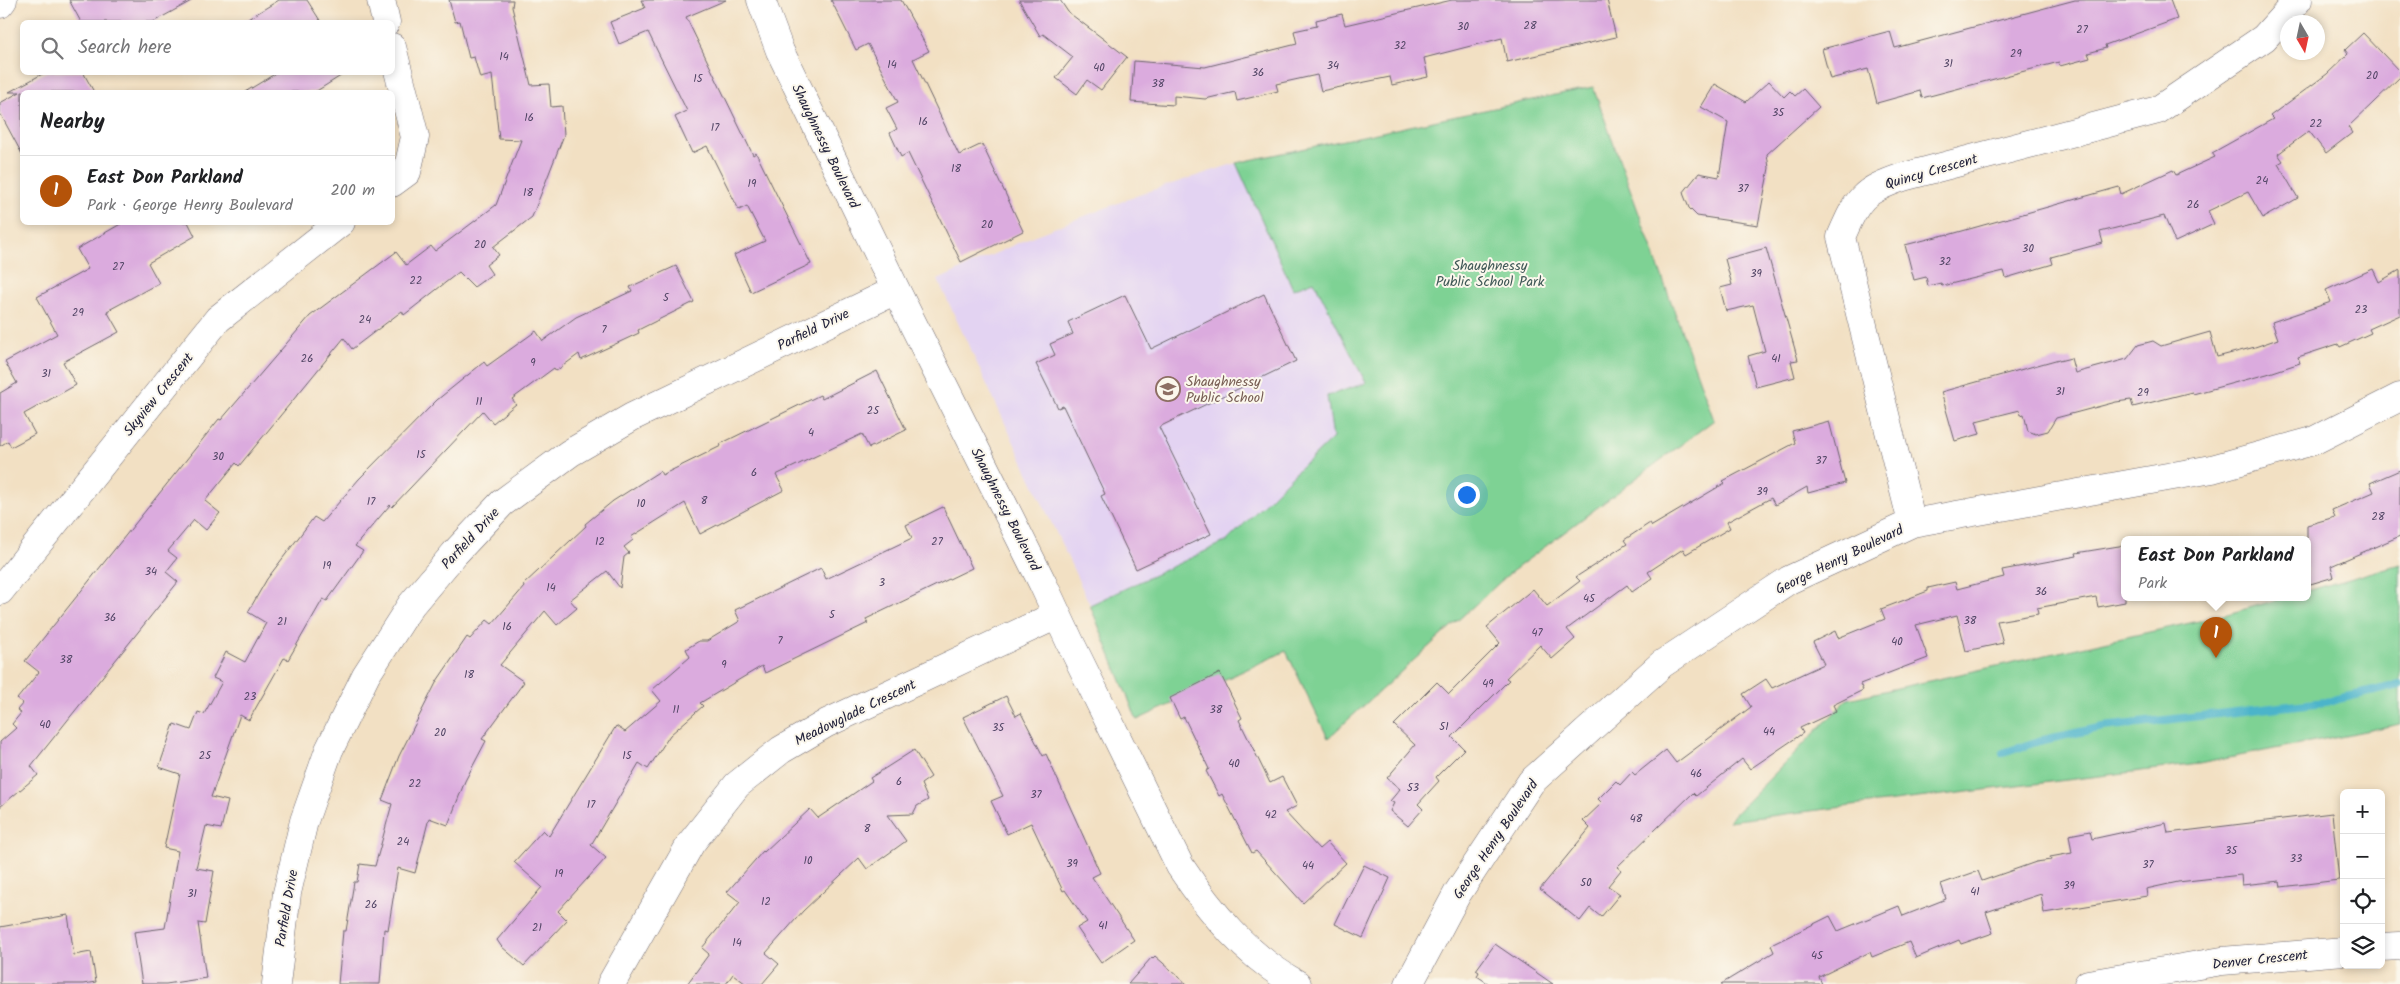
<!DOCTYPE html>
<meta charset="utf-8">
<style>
body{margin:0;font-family:Kalam,sans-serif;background:#f6f6f6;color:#202124}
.controls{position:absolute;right:15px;bottom:15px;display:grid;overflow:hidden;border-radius:8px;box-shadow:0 2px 8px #0003}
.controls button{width:45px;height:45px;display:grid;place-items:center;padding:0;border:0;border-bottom:1px solid #e0e0e0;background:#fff;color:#202124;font:25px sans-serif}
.compass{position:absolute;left:2280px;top:15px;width:45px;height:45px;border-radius:50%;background:#fff;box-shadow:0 2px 8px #0003;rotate:171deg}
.you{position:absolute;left:1466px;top:494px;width:18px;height:18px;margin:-12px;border:4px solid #fff;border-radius:50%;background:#1a73e8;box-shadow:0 0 0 8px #1a73e833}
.badge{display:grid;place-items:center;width:32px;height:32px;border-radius:50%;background:#b45309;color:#fff;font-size:16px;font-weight:700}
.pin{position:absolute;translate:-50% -41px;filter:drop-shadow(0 1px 2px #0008)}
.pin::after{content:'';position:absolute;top:26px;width:18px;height:15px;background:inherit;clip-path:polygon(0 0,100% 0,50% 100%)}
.popup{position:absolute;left:2121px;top:536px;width:190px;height:65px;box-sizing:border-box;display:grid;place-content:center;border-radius:8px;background:#fff;filter:drop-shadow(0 1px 4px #0005);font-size:16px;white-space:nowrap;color:#757577}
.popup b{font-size:19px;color:#202124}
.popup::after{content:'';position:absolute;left:50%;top:100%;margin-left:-10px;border:10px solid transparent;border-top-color:#fff}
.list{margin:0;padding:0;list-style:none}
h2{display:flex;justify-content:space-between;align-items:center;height:65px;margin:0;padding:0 20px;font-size:21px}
h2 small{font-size:16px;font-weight:400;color:#757577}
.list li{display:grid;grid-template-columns:32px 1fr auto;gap:15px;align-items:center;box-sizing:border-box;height:70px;padding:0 20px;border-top:1px solid #e0e0e0}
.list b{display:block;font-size:19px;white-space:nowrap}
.list p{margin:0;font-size:16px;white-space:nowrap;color:#757577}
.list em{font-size:16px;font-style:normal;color:#757577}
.icon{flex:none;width:28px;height:28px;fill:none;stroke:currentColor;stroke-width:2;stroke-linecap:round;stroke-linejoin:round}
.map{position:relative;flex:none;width:2400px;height:984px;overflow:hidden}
.search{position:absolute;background:#fff;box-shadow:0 2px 8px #0003;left:20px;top:20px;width:375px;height:55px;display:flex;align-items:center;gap:12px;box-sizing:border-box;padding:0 18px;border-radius:8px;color:#757577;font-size:19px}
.panel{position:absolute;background:#fff;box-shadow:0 2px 8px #0003;left:20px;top:90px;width:375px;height:135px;border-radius:8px}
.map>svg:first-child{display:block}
.built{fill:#e3d3f2}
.green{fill:#7ed294;stroke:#507a68}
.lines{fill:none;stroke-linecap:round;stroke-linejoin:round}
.stream{stroke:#4cb4ca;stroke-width:8}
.building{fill:#dbabde}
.minor-casing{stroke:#6b646b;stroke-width:29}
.minor{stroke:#fff;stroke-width:28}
.labels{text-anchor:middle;stroke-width:4;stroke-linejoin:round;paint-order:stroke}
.number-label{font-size:11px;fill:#504464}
.street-label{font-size:14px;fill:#22223b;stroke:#fbf7ec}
.park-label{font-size:14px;fill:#3e5756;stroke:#fbf7ec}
.education-label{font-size:14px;fill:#785e54;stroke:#fbf7ec;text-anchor:start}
</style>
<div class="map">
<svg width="2400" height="984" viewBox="0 0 2400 984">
<rect width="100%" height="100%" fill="#fbf7ec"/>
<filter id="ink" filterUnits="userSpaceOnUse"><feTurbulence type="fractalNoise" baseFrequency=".02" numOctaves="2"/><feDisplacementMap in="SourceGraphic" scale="10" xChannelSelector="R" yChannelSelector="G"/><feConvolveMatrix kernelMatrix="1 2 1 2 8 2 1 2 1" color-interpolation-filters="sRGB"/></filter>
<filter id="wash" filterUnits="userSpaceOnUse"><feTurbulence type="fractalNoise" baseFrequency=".0096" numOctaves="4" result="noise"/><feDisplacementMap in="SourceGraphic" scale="20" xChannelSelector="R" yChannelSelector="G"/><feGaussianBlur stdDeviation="1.12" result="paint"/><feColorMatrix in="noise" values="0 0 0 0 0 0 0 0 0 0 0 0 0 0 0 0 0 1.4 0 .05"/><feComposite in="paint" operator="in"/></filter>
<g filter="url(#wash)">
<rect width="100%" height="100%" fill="#f2e0c3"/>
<path class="built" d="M 1236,163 L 1293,289 L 1314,281 L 1367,383 L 1333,438 L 1227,541 L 1090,605 L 938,280 L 1033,236 L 1144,193 Z"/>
<path class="green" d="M 1593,87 L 1714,420 L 1510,573 L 1328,738 L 1286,651 L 1137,720 L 1090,605 L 1227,541 L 1304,464 L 1307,463 L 1333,438 L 1327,396 L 1366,383 L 1314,281 L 1293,289 L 1236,163 Z
M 2400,564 L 2400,724 L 2199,764 L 1728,821 L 1848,699 L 2217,617 L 2287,597 L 2307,597 L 2307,591 Z"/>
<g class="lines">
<path class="stream" d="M 2003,753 L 2039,741 L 2103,727 L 2325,702 L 2400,685"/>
</g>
<g id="blocks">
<path class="building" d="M 69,0 L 193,0 L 153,22 L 81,22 Z
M 279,0 L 307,0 L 321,22 L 243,22 Z
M 449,0 L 513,0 L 512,7 L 531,85 L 549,84 L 551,107 L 562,106 L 564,135 L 532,217 L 493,247 L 499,255 L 486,265 L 492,274 L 474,287 L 459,272 L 404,315 L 402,311 L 352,349 L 344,338 L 239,466 L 236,463 L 205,501 L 220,513 L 206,530 L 194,520 L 168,551 L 177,558 L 166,572 L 178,582 L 31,766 L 38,775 L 0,807 L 0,742 L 16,728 L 12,724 L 21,713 L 17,710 L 23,703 L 17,699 L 39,672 L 25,661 L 219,419 L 221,420 L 310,316 L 396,252 L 406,265 L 431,246 L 435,251 L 496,205 L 521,140 L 499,139 L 492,75 L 480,78 L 474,57 L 469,58 L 460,21 L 455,22 Z
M 641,0 L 726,0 L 686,17 L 753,155 L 756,153 L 811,264 L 751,292 L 734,255 L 765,241 L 747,206 L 739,210 L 707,146 L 692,153 L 675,117 L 687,111 L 648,32 L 619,44 L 610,22 L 645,8 Z
M 831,0 L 901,0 L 929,51 L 913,59 L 959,155 L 982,144 L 1023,231 L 961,262 L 908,153 L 901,157 L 890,133 L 897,129 L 886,108 L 898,102 L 868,44 L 856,50 Z
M 1019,0 L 1060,0 L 1068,12 L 1127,57 L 1101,90 L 1087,80 L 1077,94 L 1056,78 L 1073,57 L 1043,34 L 1040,36 Z
M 1452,0 L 1607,0 L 1616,37 L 1507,62 L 1502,38 L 1424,58 L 1428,77 L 1392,85 L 1390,77 L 1321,91 L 1317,75 L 1276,84 L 1278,91 L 1237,101 L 1235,92 L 1205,99 L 1174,96 L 1174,105 L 1131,102 L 1134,61 L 1205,67 L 1297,44 L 1294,31 L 1317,26 L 1316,20 L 1342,14 L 1345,25 Z
M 2075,0 L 2170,0 L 2177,19 L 2105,45 L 2106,48 L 2088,53 L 2090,58 L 2060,66 L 2059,62 L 1922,98 L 1920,91 L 1877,103 L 1868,69 L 1830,79 L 1822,49 L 1890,31 L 1895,48 Z
M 2363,33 L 2400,72 L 2400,77 L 2348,127 L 2352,133 L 2326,153 L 2309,131 L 2278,154 L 2283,161 L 2278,164 L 2298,198 L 2263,218 L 2248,192 L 2208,211 L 2214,224 L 2175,242 L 2164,216 L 2100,232 L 2103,243 L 2051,257 L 2053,264 L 2006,278 L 2004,271 L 1942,286 L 1941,283 L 1928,286 L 1926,277 L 1914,280 L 1905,245 L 1948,234 L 1948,235 L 2119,187 L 2121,194 L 2173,170 L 2176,175 L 2215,157 L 2212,153 L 2273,119 L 2270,116 L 2327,74 L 2348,54 L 2345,50 Z
M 46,72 L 83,72 L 94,92 L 22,92 L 22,154 L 0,113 L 0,103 L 20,92 L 9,92 Z
M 278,72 L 347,72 L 315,92 L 245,92 Z
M 1769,81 L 1784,97 L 1790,91 L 1795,96 L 1803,89 L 1819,107 L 1767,154 L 1769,168 L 1758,225 L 1697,216 L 1689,208 L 1683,193 L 1699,173 L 1719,177 L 1728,122 L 1701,107 L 1715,84 L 1746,102 Z
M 124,222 L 188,222 L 195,236 L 148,263 L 159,283 L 107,311 L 119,332 L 63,362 L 76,385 L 24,414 L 35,434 L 11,447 L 8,441 L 0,446 L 0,393 L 17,383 L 5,362 L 57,334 L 37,297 L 88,269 L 77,249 Z
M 1766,248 L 1798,360 L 1791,361 L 1795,377 L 1756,387 L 1748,356 L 1765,351 L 1753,305 L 1726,311 L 1720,288 L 1732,285 L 1725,259 Z
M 676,266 L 694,302 L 638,330 L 639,333 L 581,360 L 579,354 L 556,371 L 554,368 L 512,399 L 516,404 L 493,423 L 483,411 L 392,507 L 390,505 L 355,546 L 363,551 L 327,601 L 323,599 L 288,660 L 284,658 L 249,720 L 240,715 L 211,797 L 228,801 L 221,829 L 206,826 L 196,868 L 214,871 L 205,924 L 198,923 L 206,978 L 166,984 L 142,984 L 134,932 L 165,928 L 178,851 L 164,848 L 180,774 L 159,767 L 174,724 L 191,730 L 198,712 L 204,714 L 222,682 L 213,678 L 226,652 L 245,662 L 266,623 L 248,612 L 267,579 L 314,517 L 322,522 L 359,479 L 437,400 L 484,362 L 487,366 L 536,331 L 543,341 L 576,317 L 632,291 L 630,287 Z
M 2373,269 L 2379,282 L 2400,270 L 2400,315 L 2369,329 L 2371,333 L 2340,347 L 2338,344 L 2298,357 L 2300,363 L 2267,374 L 2193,394 L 2192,392 L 2133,407 L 2131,400 L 2116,402 L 2056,418 L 2048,431 L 2036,434 L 2028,431 L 2024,414 L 2021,415 L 2020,410 L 1976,421 L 1980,434 L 1955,441 L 1941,392 L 2059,359 L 2059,361 L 2071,358 L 2075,373 L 2127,359 L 2138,345 L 2153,341 L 2161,346 L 2210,332 L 2217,357 L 2255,347 L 2278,339 L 2272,322 L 2331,302 L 2326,290 Z
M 1264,294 L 1296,361 L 1159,427 L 1211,534 L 1136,569 L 1101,496 L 1105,494 L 1063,406 L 1058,408 L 1036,364 L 1055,355 L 1050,344 L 1073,334 L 1068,322 L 1125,295 L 1151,349 Z
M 877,371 L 906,430 L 869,448 L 862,434 L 776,475 L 784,490 L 700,534 L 685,503 L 631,537 L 633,540 L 624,547 L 629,553 L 624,557 L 620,588 L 607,571 L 570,600 L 577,608 L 557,625 L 545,611 L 500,665 L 524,682 L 482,739 L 486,741 L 465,781 L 448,825 L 429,818 L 415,873 L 398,868 L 388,930 L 384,929 L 380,984 L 338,984 L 343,931 L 346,931 L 354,882 L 357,882 L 360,864 L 375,866 L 392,804 L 382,800 L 399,756 L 437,681 L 467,637 L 470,639 L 487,620 L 492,624 L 524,587 L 523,585 L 586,526 L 585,524 L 613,501 L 660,471 L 662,475 L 721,446 L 720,444 L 820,395 L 822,399 Z
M 1829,421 L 1845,483 L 1808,493 L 1807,487 L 1775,505 L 1771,498 L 1727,522 L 1730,528 L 1686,554 L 1683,549 L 1648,572 L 1652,578 L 1632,592 L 1627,585 L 1567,629 L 1575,639 L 1552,659 L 1540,645 L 1506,678 L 1509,680 L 1452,737 L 1464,749 L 1436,777 L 1439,781 L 1418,804 L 1423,809 L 1408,826 L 1390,811 L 1394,803 L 1390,801 L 1400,789 L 1387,778 L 1415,745 L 1394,725 L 1437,682 L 1449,694 L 1500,643 L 1487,627 L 1533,589 L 1547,606 L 1580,581 L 1576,577 L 1627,544 L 1624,540 L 1650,523 L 1652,526 L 1725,483 L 1723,481 L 1795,443 L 1792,431 Z
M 2400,470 L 2400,536 L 2331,566 L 2334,577 L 2307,585 L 2307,525 L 2335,517 L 2332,510 L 2374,492 L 2370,483 Z
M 943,507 L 972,568 L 866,619 L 868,623 L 765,673 L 762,666 L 700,703 L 703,706 L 670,735 L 648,769 L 639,763 L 591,845 L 606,858 L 558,911 L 567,920 L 524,966 L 501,946 L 497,940 L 542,887 L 514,862 L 543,830 L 549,836 L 616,726 L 625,732 L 661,701 L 652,690 L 690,657 L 686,649 L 699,641 L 707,641 L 740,621 L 735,610 L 821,568 L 826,579 L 912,538 L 906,525 Z
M 2125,545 L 2125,602 L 2098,607 L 2096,597 L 2037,608 L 2038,614 L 1997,621 L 2003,643 L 1966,651 L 1957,615 L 1916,625 L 1928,658 L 1860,684 L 1863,690 L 1833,705 L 1836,711 L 1800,728 L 1803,733 L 1750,769 L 1742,759 L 1696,796 L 1693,793 L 1617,867 L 1621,870 L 1608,886 L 1620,894 L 1601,917 L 1590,908 L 1580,921 L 1540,889 L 1590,828 L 1583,821 L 1602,803 L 1598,799 L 1616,781 L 1620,785 L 1632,772 L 1635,775 L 1666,750 L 1676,763 L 1751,707 L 1743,694 L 1766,679 L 1772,688 L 1824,664 L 1813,642 L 1835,631 L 1838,638 L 1885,619 L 1881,609 L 1928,591 L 1928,588 L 1955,582 L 1957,589 L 2004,577 L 2002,570 L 2077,556 L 2076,553 Z
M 1220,673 L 1242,718 L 1239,720 L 1270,783 L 1282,777 L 1297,806 L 1285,812 L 1319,849 L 1327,842 L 1346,863 L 1303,903 L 1256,851 L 1252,853 L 1222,794 L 1219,796 L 1206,771 L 1209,769 L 1184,717 L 1180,719 L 1170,698 Z
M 1006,696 L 1016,716 L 1021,713 L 1043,756 L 1046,754 L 1100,873 L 1092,877 L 1134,940 L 1101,963 L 1077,928 L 1087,922 L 1065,890 L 1063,891 L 1031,823 L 1007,834 L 991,801 L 1003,796 L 963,717 Z
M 914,750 L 931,777 L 921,784 L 928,800 L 917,806 L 913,814 L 887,815 L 906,841 L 867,869 L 859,858 L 803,911 L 766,953 L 779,964 L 762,984 L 746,984 L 733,974 L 726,984 L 687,984 L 709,954 L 702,948 L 740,902 L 727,892 L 763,851 L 764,852 L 810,809 L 818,818 L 872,781 L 870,778 Z
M 2332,813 L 2339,880 L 2281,887 L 2280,881 L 2242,885 L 2241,875 L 2178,882 L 2146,889 L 2147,896 L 2044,913 L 2041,894 L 1986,912 L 1993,933 L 1961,944 L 1959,940 L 1916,958 L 1909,942 L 1872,957 L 1870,952 L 1819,977 L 1822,984 L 1721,984 L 1774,952 L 1771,945 L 1830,916 L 1838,931 L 1899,906 L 1903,916 L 1946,899 L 1941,884 L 1978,871 L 1982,881 L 2036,862 L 2051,860 L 2050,857 L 2072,853 L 2069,835 L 2090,831 L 2092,839 L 2166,823 L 2168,833 Z
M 1364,865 L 1390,878 L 1363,938 L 1335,924 Z
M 68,915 L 74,955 L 91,952 L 96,982 L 83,984 L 0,984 L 0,927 Z
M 1495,944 L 1553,984 L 1489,984 L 1477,976 L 1479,972 L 1476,970 Z
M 1155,956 L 1187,984 L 1128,984 L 1152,957 L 1153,958 Z"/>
</g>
</g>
<g filter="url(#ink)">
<use href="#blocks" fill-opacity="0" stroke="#6b646b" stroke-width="1"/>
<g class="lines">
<defs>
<path id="minor" d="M 381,0 L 386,22
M 761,0 L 780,51 L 896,290 L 1043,584 L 1070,642 L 1180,866 C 1211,913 1247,956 1297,984
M 0,4 L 3,0
M 392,47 L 415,137 L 407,172 L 392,183
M 1912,523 L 1841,237 C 1858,198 1862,191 1903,177 L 2158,110 L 2264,38 L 2298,0
M 0,591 L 218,319 L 341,222
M 2381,947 L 2400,946
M 276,984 L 287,893 L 304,821 L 329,750 L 366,675 L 411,605 L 455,553 L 502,503 L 570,453 L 632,417 L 896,290
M 611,984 L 691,843 L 737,785 L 781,750 L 827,723 L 1057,615
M 1409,984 L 1457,894 L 1531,782 L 1662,664 L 1789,580 L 1912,523 L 2212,469 L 2313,441 L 2400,397
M 2088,984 L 2222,961 L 2344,951"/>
</defs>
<use href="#minor" class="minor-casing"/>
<use href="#minor" class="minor"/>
</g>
</g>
<defs>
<symbol id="school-ring" viewBox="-11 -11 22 22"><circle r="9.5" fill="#fbf7ec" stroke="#8d6e63" stroke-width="1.5"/><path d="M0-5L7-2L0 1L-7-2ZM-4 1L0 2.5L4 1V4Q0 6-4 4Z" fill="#8d6e63"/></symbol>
</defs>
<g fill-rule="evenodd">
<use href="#school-ring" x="1154" y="375" width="28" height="28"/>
</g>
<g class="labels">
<g class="number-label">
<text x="1530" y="29">28</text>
<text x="1463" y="30">30</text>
<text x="2082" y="33">27</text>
<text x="1400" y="49">32</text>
<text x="2016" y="57">29</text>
<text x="504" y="60">14</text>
<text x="1948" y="67">31</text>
<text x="892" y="68">14</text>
<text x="1333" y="69">34</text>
<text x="1099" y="71">40</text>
<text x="1258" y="76">36</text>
<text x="2372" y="79">20</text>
<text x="698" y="82">15</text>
<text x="1158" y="87">38</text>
<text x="1778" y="116">35</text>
<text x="529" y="121">16</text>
<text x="923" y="125">16</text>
<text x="2316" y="127">22</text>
<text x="715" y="131">17</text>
<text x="956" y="172">18</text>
<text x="2262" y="184">24</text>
<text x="752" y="187">19</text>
<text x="1743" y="192">37</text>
<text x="528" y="196">18</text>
<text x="2193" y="208">26</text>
<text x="987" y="228">20</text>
<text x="480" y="248">20</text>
<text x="2028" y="252">30</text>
<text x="1945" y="265">32</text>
<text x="118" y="270">27</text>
<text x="1756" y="277">39</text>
<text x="416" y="284">22</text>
<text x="666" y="301">5</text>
<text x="2361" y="313">23</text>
<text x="78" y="316">29</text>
<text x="365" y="323">24</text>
<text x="604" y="333">7</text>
<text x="307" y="362">26</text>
<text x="1776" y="362">41</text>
<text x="533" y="366">9</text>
<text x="46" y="377">31</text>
<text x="2060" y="395">31</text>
<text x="2143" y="396">29</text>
<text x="479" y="405">11</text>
<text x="873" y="414">25</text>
<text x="811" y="436">4</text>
<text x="421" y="458">15</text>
<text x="218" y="460">30</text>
<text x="1821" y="464">37</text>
<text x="754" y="476">6</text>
<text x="1762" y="495">39</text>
<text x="704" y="504">8</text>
<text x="371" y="505">17</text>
<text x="641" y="507">10</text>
<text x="2378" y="520">28</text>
<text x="600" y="545">12</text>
<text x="937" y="545">27</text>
<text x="327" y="569">19</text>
<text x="151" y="575">34</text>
<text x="882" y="586">3</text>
<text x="551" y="591">14</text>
<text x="2041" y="595">36</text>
<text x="1589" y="602">45</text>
<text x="832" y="618">5</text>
<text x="110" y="621">36</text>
<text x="1970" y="624">38</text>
<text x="282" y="625">21</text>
<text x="507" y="630">16</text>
<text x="1537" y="636">47</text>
<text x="780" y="644">7</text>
<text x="1897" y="645">40</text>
<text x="66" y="663">38</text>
<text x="724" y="668">9</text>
<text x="469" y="678">18</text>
<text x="1488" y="687">49</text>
<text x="250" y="700">23</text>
<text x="676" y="713">11</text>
<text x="1216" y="713">38</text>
<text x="45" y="728">40</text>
<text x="1444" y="730">51</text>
<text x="998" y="731">35</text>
<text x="1769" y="735">44</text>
<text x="440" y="736">20</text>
<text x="205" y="759">25</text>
<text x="627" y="759">15</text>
<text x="1234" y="767">40</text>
<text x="1696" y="777">46</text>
<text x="899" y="785">6</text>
<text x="415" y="787">22</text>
<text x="1413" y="791">53</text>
<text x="1036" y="798">37</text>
<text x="591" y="808">17</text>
<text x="1271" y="818">42</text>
<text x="1636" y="822">48</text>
<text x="867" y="832">8</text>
<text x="403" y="845">24</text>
<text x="2231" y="854">35</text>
<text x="2296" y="862">33</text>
<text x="808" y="864">10</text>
<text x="1072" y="867">39</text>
<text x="2148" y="868">37</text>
<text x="1308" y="869">44</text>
<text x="559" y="877">19</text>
<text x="1586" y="886">50</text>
<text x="2069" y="889">39</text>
<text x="1975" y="895">41</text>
<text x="192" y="897">31</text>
<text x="766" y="905">12</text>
<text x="371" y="908">26</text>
<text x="1103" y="929">41</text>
<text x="537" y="931">21</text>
<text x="737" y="946">14</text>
<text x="1817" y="959">45</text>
</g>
<g class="street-label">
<text transform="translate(826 146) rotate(64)" y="5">Shaughnessy Boulevard</text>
<text transform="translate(1931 171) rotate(-16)" y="5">Quincy Crescent</text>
<text transform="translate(813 329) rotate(-26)" y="5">Parfield Drive</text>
<text transform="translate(158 394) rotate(-51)" y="5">Skyview Crescent</text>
<text transform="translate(1006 509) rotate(63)" y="5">Shaughnessy Boulevard</text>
<text transform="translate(470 538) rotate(-47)" y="5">Parfield Drive</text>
<text transform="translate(1839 559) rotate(-26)" y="5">George Henry Boulevard</text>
<text transform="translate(855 712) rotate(-26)" y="5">Meadowglade Crescent</text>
<text transform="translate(1495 839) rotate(-56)" y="5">George Henry Boulevard</text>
<text transform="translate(286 908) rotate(-80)" y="5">Parfield Drive</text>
<text transform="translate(2260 959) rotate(-6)" y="5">Denver Crescent</text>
</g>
<g class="park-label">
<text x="1490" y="270">Shaughnessy<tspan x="1490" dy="16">Public School Park</tspan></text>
</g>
<g class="education-label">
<text x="1186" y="386">Shaughnessy<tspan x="1186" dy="16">Public School</tspan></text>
</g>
</g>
</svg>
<div class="controls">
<button>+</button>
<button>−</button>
<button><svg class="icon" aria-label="locate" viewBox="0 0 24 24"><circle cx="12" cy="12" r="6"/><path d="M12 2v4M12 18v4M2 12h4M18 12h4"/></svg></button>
<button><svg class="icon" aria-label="layers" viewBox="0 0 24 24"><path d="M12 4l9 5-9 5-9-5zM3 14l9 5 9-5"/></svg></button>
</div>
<svg class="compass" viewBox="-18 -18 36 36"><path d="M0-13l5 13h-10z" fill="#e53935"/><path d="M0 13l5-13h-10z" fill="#757577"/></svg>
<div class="you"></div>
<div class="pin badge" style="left:2216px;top:658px">1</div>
<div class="popup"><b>East Don Parkland</b>Park</div>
<div class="search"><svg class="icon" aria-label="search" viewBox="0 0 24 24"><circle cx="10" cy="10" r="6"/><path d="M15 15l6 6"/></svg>Search here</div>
<section class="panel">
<h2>Nearby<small></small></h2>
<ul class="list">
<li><span class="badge">1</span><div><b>East Don Parkland</b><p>Park · George Henry Boulevard</p></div><em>200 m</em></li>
</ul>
</section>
</div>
